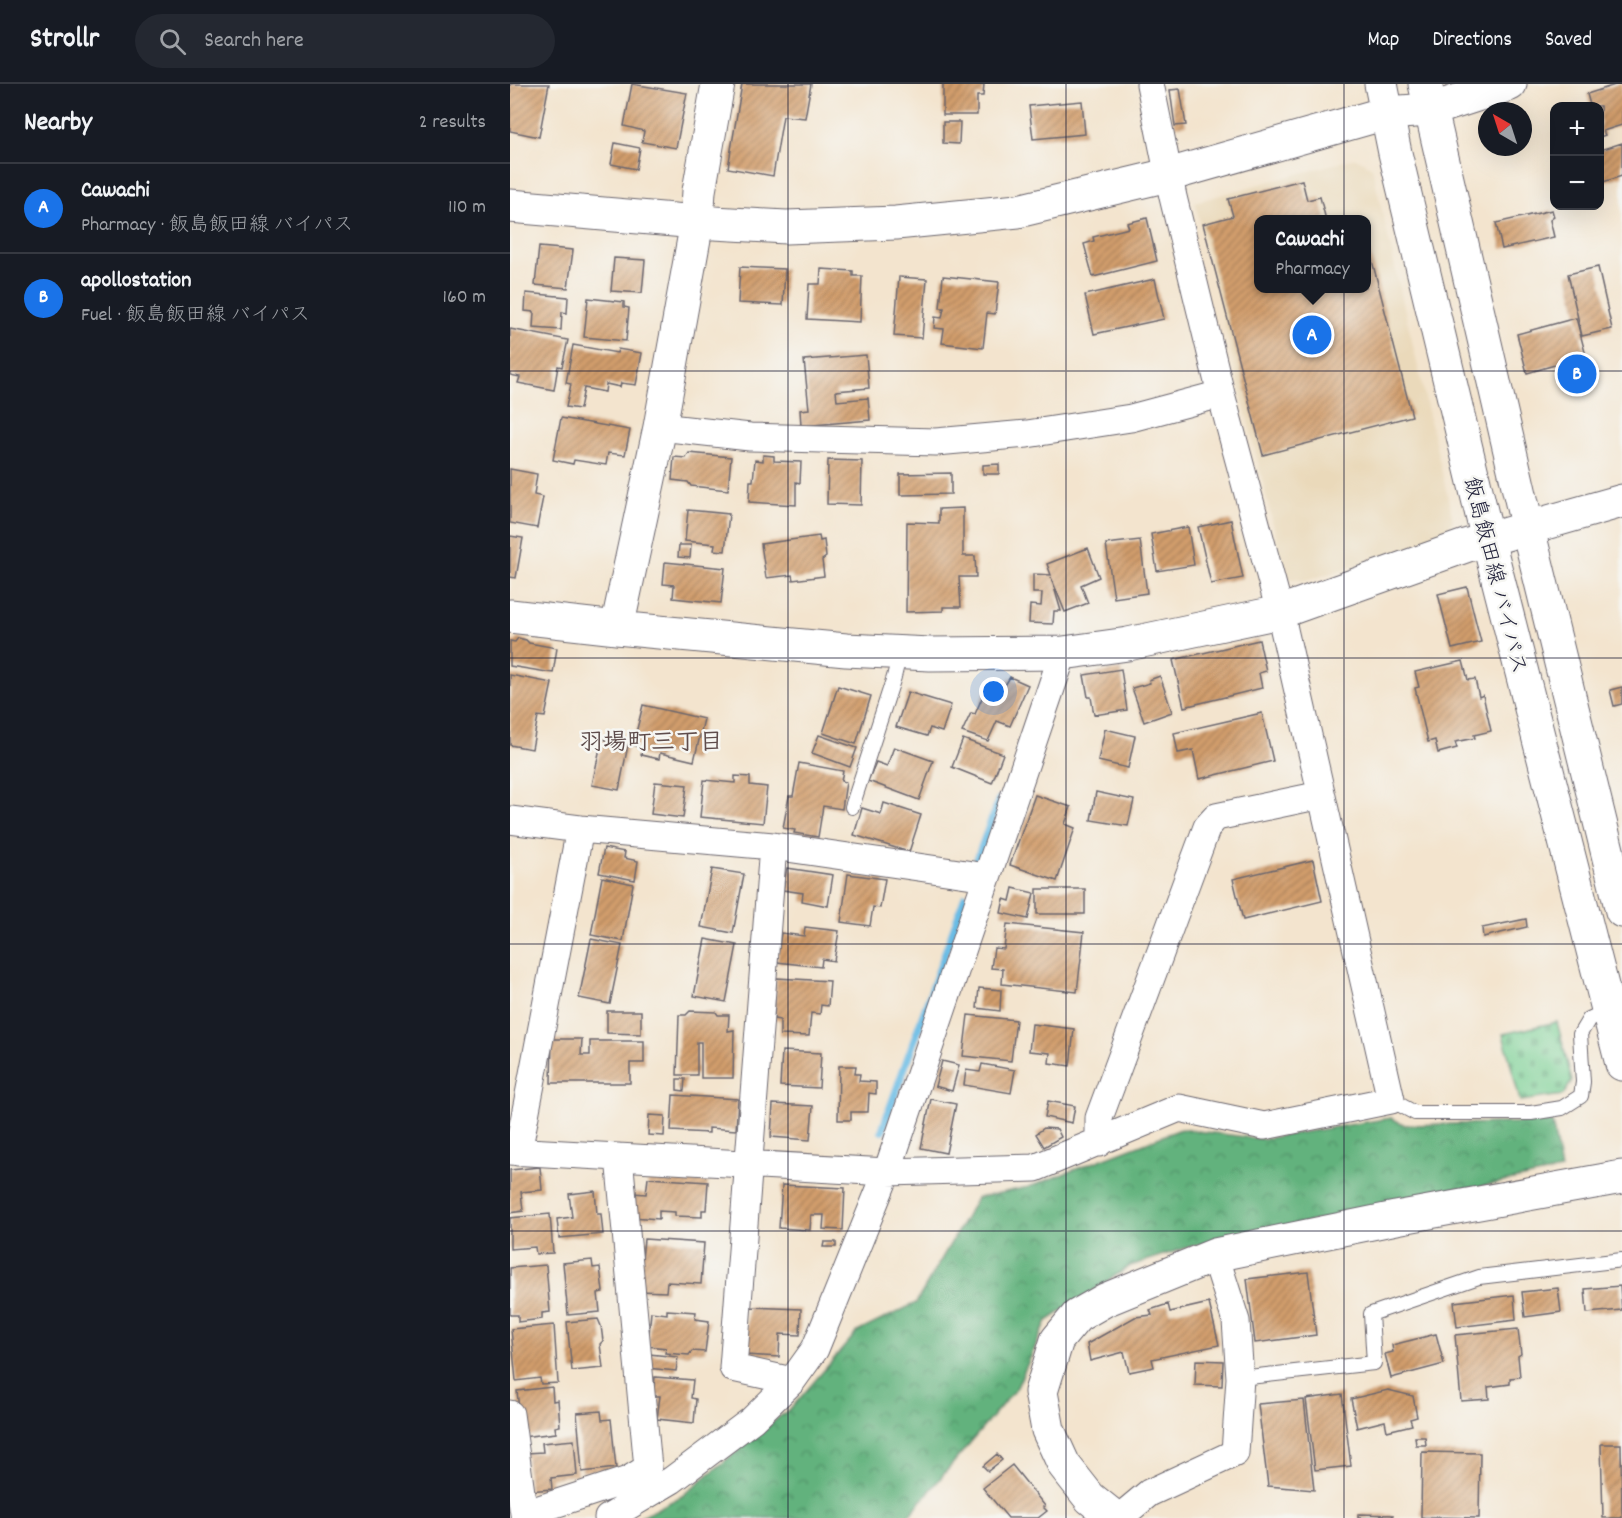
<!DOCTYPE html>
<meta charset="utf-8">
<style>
body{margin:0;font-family:Dekko,"Klee One",sans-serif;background:#242831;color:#f1f3f6}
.controls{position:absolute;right:18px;top:18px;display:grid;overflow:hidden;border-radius:12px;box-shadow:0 6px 24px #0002}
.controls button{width:54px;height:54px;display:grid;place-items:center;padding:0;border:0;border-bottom:2px solid #363941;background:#171b24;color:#f1f3f6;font:30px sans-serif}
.compass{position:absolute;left:968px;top:18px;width:54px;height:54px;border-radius:50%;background:#171b24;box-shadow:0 6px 24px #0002;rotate:321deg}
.you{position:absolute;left:484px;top:608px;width:21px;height:21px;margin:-15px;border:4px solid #fff;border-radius:50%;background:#1a73e8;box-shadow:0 0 0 9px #1a73e833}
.badge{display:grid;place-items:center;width:39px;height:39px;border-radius:50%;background:#1a73e8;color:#fff;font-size:20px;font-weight:700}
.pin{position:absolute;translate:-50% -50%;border:3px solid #fff;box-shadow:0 2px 6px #0006}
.popup{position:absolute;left:744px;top:131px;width:117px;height:78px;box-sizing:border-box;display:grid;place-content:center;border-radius:12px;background:#171b24;filter:drop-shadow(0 2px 4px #0005);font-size:20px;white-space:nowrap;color:#9ea1a6}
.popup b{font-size:22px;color:#f1f3f6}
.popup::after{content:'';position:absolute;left:50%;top:100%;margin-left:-12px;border:12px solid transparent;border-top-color:#171b24}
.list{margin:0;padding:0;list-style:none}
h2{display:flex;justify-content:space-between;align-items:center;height:78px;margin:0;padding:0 24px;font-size:26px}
h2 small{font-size:20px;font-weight:400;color:#9ea1a6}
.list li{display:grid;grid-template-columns:39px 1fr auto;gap:18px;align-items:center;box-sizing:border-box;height:90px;padding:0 24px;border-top:2px solid #363941}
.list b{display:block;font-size:22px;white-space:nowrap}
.list p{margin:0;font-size:20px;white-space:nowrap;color:#9ea1a6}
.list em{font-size:20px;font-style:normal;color:#9ea1a6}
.icon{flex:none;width:33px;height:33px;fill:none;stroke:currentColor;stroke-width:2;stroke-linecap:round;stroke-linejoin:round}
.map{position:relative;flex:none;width:1112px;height:1434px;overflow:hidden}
header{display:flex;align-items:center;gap:36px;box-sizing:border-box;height:84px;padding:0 30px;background:#171b24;border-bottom:2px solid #363941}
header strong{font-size:28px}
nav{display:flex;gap:33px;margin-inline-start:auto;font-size:21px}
.search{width:420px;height:54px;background:#242831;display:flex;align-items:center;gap:15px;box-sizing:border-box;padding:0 21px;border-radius:33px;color:#9ea1a6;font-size:22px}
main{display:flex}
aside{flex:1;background:#171b24}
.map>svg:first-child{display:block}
.built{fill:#ead9ba;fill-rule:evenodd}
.forest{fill:url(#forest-crowns);stroke:#426a5c;stroke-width:1.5}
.cemetery{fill:url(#cemetery-stones);stroke:#4e7867;stroke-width:1.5}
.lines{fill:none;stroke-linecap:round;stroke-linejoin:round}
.stream{stroke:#69bce5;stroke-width:8}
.building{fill:url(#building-hatch)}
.lane-casing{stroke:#6b666e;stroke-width:16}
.street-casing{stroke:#6b666e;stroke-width:29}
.secondary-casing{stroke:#6b666e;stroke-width:35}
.primary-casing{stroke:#6b666e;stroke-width:35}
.lane{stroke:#fff;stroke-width:14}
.street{stroke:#fff;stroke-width:27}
.secondary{stroke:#fff;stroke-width:33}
.primary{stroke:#fff;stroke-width:33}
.grid{fill:none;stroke:#22223b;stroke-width:1.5;stroke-opacity:0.55}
.labels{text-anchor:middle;stroke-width:5;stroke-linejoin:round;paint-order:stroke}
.street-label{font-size:22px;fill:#22223b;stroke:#f6f6f2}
.neighbourhood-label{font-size:24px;font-weight:bold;fill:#5f4d4c;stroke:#f6f6f2}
</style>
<header>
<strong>Strollr</strong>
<div class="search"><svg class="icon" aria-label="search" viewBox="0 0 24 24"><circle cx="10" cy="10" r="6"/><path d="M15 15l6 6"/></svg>Search here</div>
<nav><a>Map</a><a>Directions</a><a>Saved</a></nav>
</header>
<main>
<aside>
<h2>Nearby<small>2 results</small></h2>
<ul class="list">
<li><span class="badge">A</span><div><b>Cawachi</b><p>Pharmacy · 飯島飯田線 バイパス</p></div><em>110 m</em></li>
<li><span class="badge">B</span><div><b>apollostation</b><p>Fuel · 飯島飯田線 バイパス</p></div><em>160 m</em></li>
</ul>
</aside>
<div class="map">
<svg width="1112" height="1434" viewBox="0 0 1112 1434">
<defs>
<pattern id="forest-crowns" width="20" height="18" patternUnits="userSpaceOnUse" patternTransform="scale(1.5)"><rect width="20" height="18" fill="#62b27d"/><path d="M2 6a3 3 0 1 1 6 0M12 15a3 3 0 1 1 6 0" fill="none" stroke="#509068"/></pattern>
<pattern id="cemetery-stones" width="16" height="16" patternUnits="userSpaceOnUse" patternTransform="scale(1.5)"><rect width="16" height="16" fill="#79cf93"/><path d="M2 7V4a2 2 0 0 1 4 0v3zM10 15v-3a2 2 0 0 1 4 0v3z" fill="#68b180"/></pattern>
<pattern id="building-hatch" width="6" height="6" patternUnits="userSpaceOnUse" patternTransform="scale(1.5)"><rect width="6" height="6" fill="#d19d6c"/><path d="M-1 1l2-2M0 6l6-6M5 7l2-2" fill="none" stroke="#a9805a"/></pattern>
</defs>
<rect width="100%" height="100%" fill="#f6f6f2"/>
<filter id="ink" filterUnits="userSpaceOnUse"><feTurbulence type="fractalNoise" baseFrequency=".0167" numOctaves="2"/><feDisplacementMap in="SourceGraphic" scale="12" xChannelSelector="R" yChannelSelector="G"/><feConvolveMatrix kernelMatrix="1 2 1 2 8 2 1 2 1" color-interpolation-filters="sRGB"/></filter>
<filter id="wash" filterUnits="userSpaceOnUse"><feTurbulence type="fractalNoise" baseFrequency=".008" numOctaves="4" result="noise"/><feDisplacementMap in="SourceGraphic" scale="24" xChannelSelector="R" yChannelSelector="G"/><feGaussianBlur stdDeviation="1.35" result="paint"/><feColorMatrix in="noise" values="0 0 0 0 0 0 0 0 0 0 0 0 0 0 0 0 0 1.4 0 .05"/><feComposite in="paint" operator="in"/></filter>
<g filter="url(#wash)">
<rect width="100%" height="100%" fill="#f3e4ce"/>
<path class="built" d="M 846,74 L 862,83 L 943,436 L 928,457 L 795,497 L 776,494 L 685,118 ZM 748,136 L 856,136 L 856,204 L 748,204 Z"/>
<path class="forest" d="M 881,1034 L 895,1041 L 1042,1038 L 1051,1086 L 679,1163 L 620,1182 L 537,1237 L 507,1303 L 397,1434 L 129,1434 L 172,1412 L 284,1321 L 347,1248 L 406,1219 L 467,1114 L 519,1103 L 671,1045 L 752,1055 Z"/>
<path class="cemetery" d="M 1047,938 L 1062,997 L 1053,1011 L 1010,1017 L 993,950 Z"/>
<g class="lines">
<path class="stream" d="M 467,776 L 489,716
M 372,1047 L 455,813"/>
</g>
<g id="blocks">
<path class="building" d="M 0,0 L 39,0 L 29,53 L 0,47 Z
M 122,0 L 177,9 L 166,64 L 132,58 L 134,47 L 114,42 Z
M 232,0 L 301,0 L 295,34 L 273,32 L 263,92 L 218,84 Z
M 433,0 L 474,0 L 473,12 L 467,12 L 467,31 L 433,31 Z
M 1108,0 L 1112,0 L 1112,41 L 1093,47 L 1095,51 L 1090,53 L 1090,22 L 1076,22 L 1080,21 L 1077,10 Z
M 670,5 L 676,41 L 665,42 L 660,6 Z
M 572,17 L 575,50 L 523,55 L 519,22 Z
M 433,38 L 450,38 L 449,60 L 433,59 Z
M 105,59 L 130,64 L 126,85 L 101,80 Z
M 1112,59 L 1112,92 L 1090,99 L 1090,66 Z
M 792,96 L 797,116 L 810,113 L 816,136 L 748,136 L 748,204 L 856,204 L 857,157 L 902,332 L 753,371 L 693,140 L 723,132 L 718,115 Z
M 1042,126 L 1044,133 L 1040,136 L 1044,153 L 992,165 L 986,139 Z
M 637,134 L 647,177 L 583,193 L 574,160 L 584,157 L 583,153 L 619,144 L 617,139 Z
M 29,163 L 63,166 L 58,204 L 25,201 Z
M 104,174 L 135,176 L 132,209 L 101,207 Z
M 230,183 L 275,185 L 273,221 L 228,219 Z
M 1088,183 L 1102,245 L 1072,252 L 1058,190 Z
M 311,185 L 343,187 L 343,192 L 352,192 L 350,238 L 297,235 L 299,200 L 310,200 Z
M 433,192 L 489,198 L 485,230 L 477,229 L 473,264 L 432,259 L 434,245 L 424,244 L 425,233 L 432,234 L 434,224 L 430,224 Z
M 389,193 L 417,195 L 412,254 L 384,252 Z
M 645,195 L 654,235 L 584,250 L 575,211 Z
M 16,209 L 58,213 L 57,229 L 52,228 L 51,246 L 23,244 L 24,228 L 15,227 Z
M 78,214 L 114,218 L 114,223 L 119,224 L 116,257 L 74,253 Z
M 1066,234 L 1076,272 L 1017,289 L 1007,250 Z
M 0,245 L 58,256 L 52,283 L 48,282 L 44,306 L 8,299 L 10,293 L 0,291 Z
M 63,261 L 107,269 L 108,265 L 132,269 L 126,301 L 111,299 L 110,303 L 96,300 L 95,308 L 74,304 L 70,325 L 56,323 L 61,300 L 56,299 Z
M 356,271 L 359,304 L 326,307 L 327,317 L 358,314 L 360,336 L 291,342 L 290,326 L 299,325 L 294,276 Z
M 51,334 L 120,346 L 115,371 L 98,369 L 96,381 L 64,376 L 63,380 L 43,376 Z
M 179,369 L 221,373 L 218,406 L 181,402 L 178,398 L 162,396 L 164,373 L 176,374 Z
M 253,371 L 264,372 L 264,377 L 291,378 L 290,399 L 286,398 L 286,421 L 239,418 L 240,397 L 243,397 L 245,376 L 253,377 Z
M 318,376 L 352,377 L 351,421 L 317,420 Z
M 489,380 L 489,390 L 473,390 L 473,381 Z
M 0,385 L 27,390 L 24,411 L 33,413 L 27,444 L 0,439 Z
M 441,389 L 441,410 L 390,411 L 390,390 Z
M 453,424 L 453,472 L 465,472 L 466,493 L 449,493 L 451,523 L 433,523 L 433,527 L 396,528 L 397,438 L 429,439 L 429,425 Z
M 178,426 L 219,430 L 215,467 L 204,466 L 205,460 L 175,457 Z
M 721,436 L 733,494 L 701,500 L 688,443 Z
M 678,443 L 684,481 L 647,487 L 641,450 Z
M 0,452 L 13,454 L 6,494 L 0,493 Z
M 309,452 L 310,457 L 314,456 L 316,473 L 312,476 L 314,492 L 283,496 L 282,491 L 256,494 L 251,460 Z
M 630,456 L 637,509 L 604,514 L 596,460 Z
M 169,461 L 181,461 L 180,474 L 168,473 Z
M 578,464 L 589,493 L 571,501 L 578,519 L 555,528 L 541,493 L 551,527 L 544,527 L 543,540 L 519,539 L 520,521 L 531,522 L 532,509 L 523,509 L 523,490 L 541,491 L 537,480 Z
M 155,478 L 215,484 L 211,519 L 163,514 L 164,501 L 153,500 Z
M 957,503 L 971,558 L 942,565 L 928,510 Z
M 8,554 L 16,556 L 19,559 L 47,564 L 43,589 L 0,582 L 0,557 L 5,558 Z
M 749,556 L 756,587 L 749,589 L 752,604 L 674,623 L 663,576 Z
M 953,577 L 958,596 L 965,595 L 969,613 L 973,611 L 981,647 L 964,651 L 965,654 L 945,658 L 947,664 L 928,669 L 925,656 L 918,658 L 905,604 L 909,603 L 905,588 Z
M 611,585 L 617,626 L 584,631 L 581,613 L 578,613 L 574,591 Z
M 0,591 L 42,599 L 35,633 L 28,632 L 22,665 L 0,661 Z
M 650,592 L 662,628 L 634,638 L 622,604 L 640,599 L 639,596 Z
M 500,593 L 518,601 L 500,642 L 487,637 L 478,657 L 452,648 L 461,629 L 465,630 L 479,598 L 494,603 Z
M 328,602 L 361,612 L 346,660 L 313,649 Z
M 1112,603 L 1112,620 L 1104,622 L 1100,606 Z
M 398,608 L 441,621 L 432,648 L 420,644 L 417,652 L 386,643 Z
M 133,621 L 194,635 L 184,677 L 150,669 L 149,675 L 131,671 L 133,664 L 123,661 Z
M 752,629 L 763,677 L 689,695 L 683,666 L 668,669 L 664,649 Z
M 595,645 L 625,652 L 618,684 L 588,677 Z
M 309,651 L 347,664 L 340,683 L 302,669 Z
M 92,655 L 118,661 L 109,706 L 82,701 Z
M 453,655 L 493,670 L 482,699 L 442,683 Z
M 384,663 L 423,677 L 409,716 L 358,697 L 366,678 L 377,682 Z
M 289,679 L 333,687 L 331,697 L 336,698 L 332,725 L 313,722 L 308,753 L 284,749 L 285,746 L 273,744 L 279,712 L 283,712 Z
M 225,692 L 240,693 L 240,701 L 257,703 L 253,739 L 190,733 L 194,696 L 225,699 Z
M 145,698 L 177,701 L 173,734 L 141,730 Z
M 586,708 L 624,716 L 618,742 L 581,736 Z
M 525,711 L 561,723 L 555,740 L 565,744 L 547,797 L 500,781 Z
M 374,719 L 411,731 L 399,768 L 344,751 L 352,724 L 371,730 Z
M 94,764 L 115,768 L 114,774 L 128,777 L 125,796 L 89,789 Z
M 803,776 L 812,817 L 733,836 L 723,795 Z
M 277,784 L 323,791 L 318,822 L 292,817 L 293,809 L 273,806 Z
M 202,785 L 234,790 L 223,849 L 191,843 Z
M 338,790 L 375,795 L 370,824 L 363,823 L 360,842 L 331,838 Z
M 92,793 L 123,800 L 113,857 L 81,851 Z
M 503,804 L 524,809 L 518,835 L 491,829 L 494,815 L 500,817 Z
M 527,805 L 575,805 L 575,830 L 527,830 Z
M 1016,835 L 1017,843 L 973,853 L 972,844 Z
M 497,840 L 574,848 L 567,908 L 492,900 L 493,885 L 481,884 L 484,864 L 494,865 Z
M 295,843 L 329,847 L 324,877 L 312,875 L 311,883 L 267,878 L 271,849 L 294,852 Z
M 81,855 L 112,861 L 100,920 L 69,914 Z
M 195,855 L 227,861 L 216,918 L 184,912 Z
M 266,894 L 320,897 L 318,922 L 311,921 L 310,930 L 301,929 L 299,952 L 270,951 L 270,936 L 264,935 Z
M 469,904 L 491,906 L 490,927 L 467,924 Z
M 97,927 L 131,927 L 131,950 L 97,949 Z
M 180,927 L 206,928 L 208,931 L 219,931 L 218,947 L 224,946 L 223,994 L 191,994 L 191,958 L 187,958 L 187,991 L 167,991 L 169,931 L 176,931 Z
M 458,931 L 506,936 L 501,977 L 453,972 Z
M 522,940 L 564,945 L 560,982 L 539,979 L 540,969 L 519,967 Z
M 42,955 L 72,955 L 71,971 L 80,971 L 80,957 L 134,957 L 134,979 L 120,979 L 120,999 L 41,999 Z
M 272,967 L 311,969 L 309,1004 L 270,1002 Z
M 432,977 L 449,981 L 442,1007 L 425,1002 Z
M 472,980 L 505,986 L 501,1009 L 454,1001 L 456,986 L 470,988 Z
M 329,982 L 346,982 L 345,990 L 350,990 L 349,997 L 366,998 L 366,1010 L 359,1009 L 358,1028 L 341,1028 L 341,1036 L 328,1036 Z
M 167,995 L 175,995 L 174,1007 L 167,1006 Z
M 163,1011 L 228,1015 L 226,1046 L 199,1044 L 199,1049 L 161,1047 Z
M 421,1015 L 446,1020 L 436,1069 L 411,1064 Z
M 538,1017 L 565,1022 L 562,1039 L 535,1033 Z
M 263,1020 L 303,1022 L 300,1056 L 261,1053 Z
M 139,1031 L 155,1032 L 154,1052 L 138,1051 Z
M 534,1044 L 547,1045 L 551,1053 L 534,1063 L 526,1050 Z
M 30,1083 L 32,1106 L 11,1108 L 13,1127 L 0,1129 L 0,1086 Z
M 138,1094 L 198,1098 L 196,1126 L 192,1126 L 192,1133 L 165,1132 L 165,1128 L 149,1127 L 149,1135 L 122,1133 L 123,1109 L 136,1110 Z
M 272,1101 L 335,1104 L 333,1146 L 313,1145 L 314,1131 L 301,1131 L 300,1146 L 269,1144 Z
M 85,1107 L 87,1130 L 91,1130 L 93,1150 L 49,1154 L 47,1135 L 62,1133 L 59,1110 Z
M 40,1130 L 43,1169 L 26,1170 L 25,1163 L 0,1165 L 0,1134 Z
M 134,1155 L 194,1159 L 191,1200 L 157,1198 L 156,1208 L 129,1207 Z
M 314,1158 L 326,1158 L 326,1163 L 313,1163 Z
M 82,1176 L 83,1184 L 90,1183 L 93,1208 L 88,1209 L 90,1228 L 58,1231 L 53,1179 Z
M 36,1181 L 40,1228 L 32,1229 L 32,1235 L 8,1238 L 8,1231 L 0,1231 L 0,1184 Z
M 798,1188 L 806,1251 L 745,1259 L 737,1195 Z
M 1110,1202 L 1112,1226 L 1077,1229 L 1075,1205 Z
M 1048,1204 L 1051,1228 L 1015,1233 L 1012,1208 Z
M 1004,1211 L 1006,1236 L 947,1243 L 944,1218 Z
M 699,1219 L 709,1261 L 642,1275 L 644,1283 L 619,1288 L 614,1268 L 580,1277 L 577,1260 L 625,1233 L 642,1231 L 640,1226 L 658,1220 L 660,1228 Z
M 238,1223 L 291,1225 L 290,1251 L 270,1250 L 269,1273 L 235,1271 Z
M 157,1226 L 186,1228 L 185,1235 L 199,1237 L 195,1268 L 182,1267 L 179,1271 L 155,1269 L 156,1264 L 138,1262 L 141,1228 L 157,1230 Z
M 88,1235 L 91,1242 L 93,1257 L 90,1260 L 93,1284 L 62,1287 L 57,1238 Z
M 44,1241 L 48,1299 L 31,1300 L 30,1294 L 6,1297 L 1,1245 Z
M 1008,1245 L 1011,1270 L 1008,1272 L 1010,1293 L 1000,1294 L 1000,1300 L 978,1303 L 979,1315 L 951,1317 L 945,1251 Z
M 926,1250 L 934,1280 L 881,1294 L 875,1270 L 883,1268 L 882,1261 Z
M 139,1270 L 168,1273 L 166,1287 L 137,1284 Z
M 686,1276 L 713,1277 L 712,1302 L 685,1301 Z
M 145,1293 L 183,1296 L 181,1314 L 186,1315 L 184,1339 L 147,1335 L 150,1312 L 143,1312 Z
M 42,1303 L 43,1317 L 48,1316 L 50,1342 L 45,1343 L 46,1349 L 12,1353 L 7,1307 Z
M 878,1306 L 903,1312 L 907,1333 L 900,1335 L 902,1341 L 877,1347 L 875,1337 L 847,1344 L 841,1315 Z
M 832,1310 L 841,1382 L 805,1386 L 796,1315 Z
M 794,1316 L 804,1406 L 758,1402 L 748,1320 Z
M 91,1327 L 92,1336 L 101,1335 L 106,1384 L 72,1388 L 67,1329 Z
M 905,1353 L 915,1353 L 916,1361 L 906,1361 Z
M 64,1356 L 67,1391 L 41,1394 L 42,1405 L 19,1407 L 16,1369 L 33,1368 L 32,1359 Z
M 1091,1360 L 1111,1360 L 1112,1434 L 1093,1434 Z
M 912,1368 L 970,1369 L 969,1434 L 911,1433 Z
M 487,1370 L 492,1376 L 478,1387 L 473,1382 Z
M 502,1381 L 535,1422 L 533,1423 L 537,1427 L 528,1434 L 498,1434 L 473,1404 Z
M 848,1430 L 883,1431 L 882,1434 L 848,1434 Z"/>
</g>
</g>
<g filter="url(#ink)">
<use href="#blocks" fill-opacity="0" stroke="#6b666e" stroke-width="1.5"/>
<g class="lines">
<defs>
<path id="lane" d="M 342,723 L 384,593 L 390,568
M 881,1016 L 905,1029 L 1021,1029 L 1052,1024 L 1071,1012 L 1073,998 L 1070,950 L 1079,935 L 1098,926
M 730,1294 L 864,1279 L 861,1230 L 969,1193 L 1112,1176"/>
<path id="street" d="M 150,343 L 240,353 L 426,358 L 517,350 L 621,334 L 711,310
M 0,736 L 70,745 L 263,762 L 477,793
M 263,762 L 223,1284 L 282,1297
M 589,1059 L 589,1034 L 697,743 L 706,733 L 811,711
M 0,1067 L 377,1088 L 525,1084 L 669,1024 L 754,1042 L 881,1016 L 770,528 L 711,310 L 663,113 L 640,0
M 8,1068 L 70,745
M 0,1330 L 14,1430 L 118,1396 L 138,1384 L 109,1073
M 98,1434 L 162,1396 L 242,1336 L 282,1297 L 305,1265 L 377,1088 L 553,569
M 609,1434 L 639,1409 L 725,1369 L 730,1294 L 726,1237 L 705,1171"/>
<path id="secondary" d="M 0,122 L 187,138 L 276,143 L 386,139 L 508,127 L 658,91 L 876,29 L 920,26 L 1000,0
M 0,532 L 107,544 L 336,566 L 420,570 L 553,569 L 618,560 L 770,528 L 958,461 L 1112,417
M 107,544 L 150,343 L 187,138 L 189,107 L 208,0
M 605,1434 L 580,1414 L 554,1381 L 538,1346 L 531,1308 L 547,1256 L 567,1232 L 595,1216 L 705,1171 L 886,1134 L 1112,1093"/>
<path id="primary" d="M 871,0 L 885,69 L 978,456 L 1112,980
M 915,0 L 1018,445 L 1112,827"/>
</defs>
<use href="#lane" class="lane-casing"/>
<use href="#street" class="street-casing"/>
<use href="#secondary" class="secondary-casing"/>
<use href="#primary" class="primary-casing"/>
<use href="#lane" class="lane"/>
<use href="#street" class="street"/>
<use href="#secondary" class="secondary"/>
<use href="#primary" class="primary"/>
</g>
</g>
<path class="grid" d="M 278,0 L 278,1434M 556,0 L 556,1434M 834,0 L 834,1434M 0,287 L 1112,287M 0,574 L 1112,574M 0,860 L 1112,860M 0,1147 L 1112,1147"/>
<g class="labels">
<g class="street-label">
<text transform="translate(987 491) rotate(76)" y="8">飯島飯田線 バイパス</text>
</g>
<g class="neighbourhood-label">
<text x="141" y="665">羽場町三丁目</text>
</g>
</g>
</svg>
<div class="controls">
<button>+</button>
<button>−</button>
</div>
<svg class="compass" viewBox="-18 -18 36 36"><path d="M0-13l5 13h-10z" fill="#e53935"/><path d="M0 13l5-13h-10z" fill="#9ea1a6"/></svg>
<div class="you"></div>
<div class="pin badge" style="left:802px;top:251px">A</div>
<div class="popup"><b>Cawachi</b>Pharmacy</div>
<div class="pin badge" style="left:1067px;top:290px">B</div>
</div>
</main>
